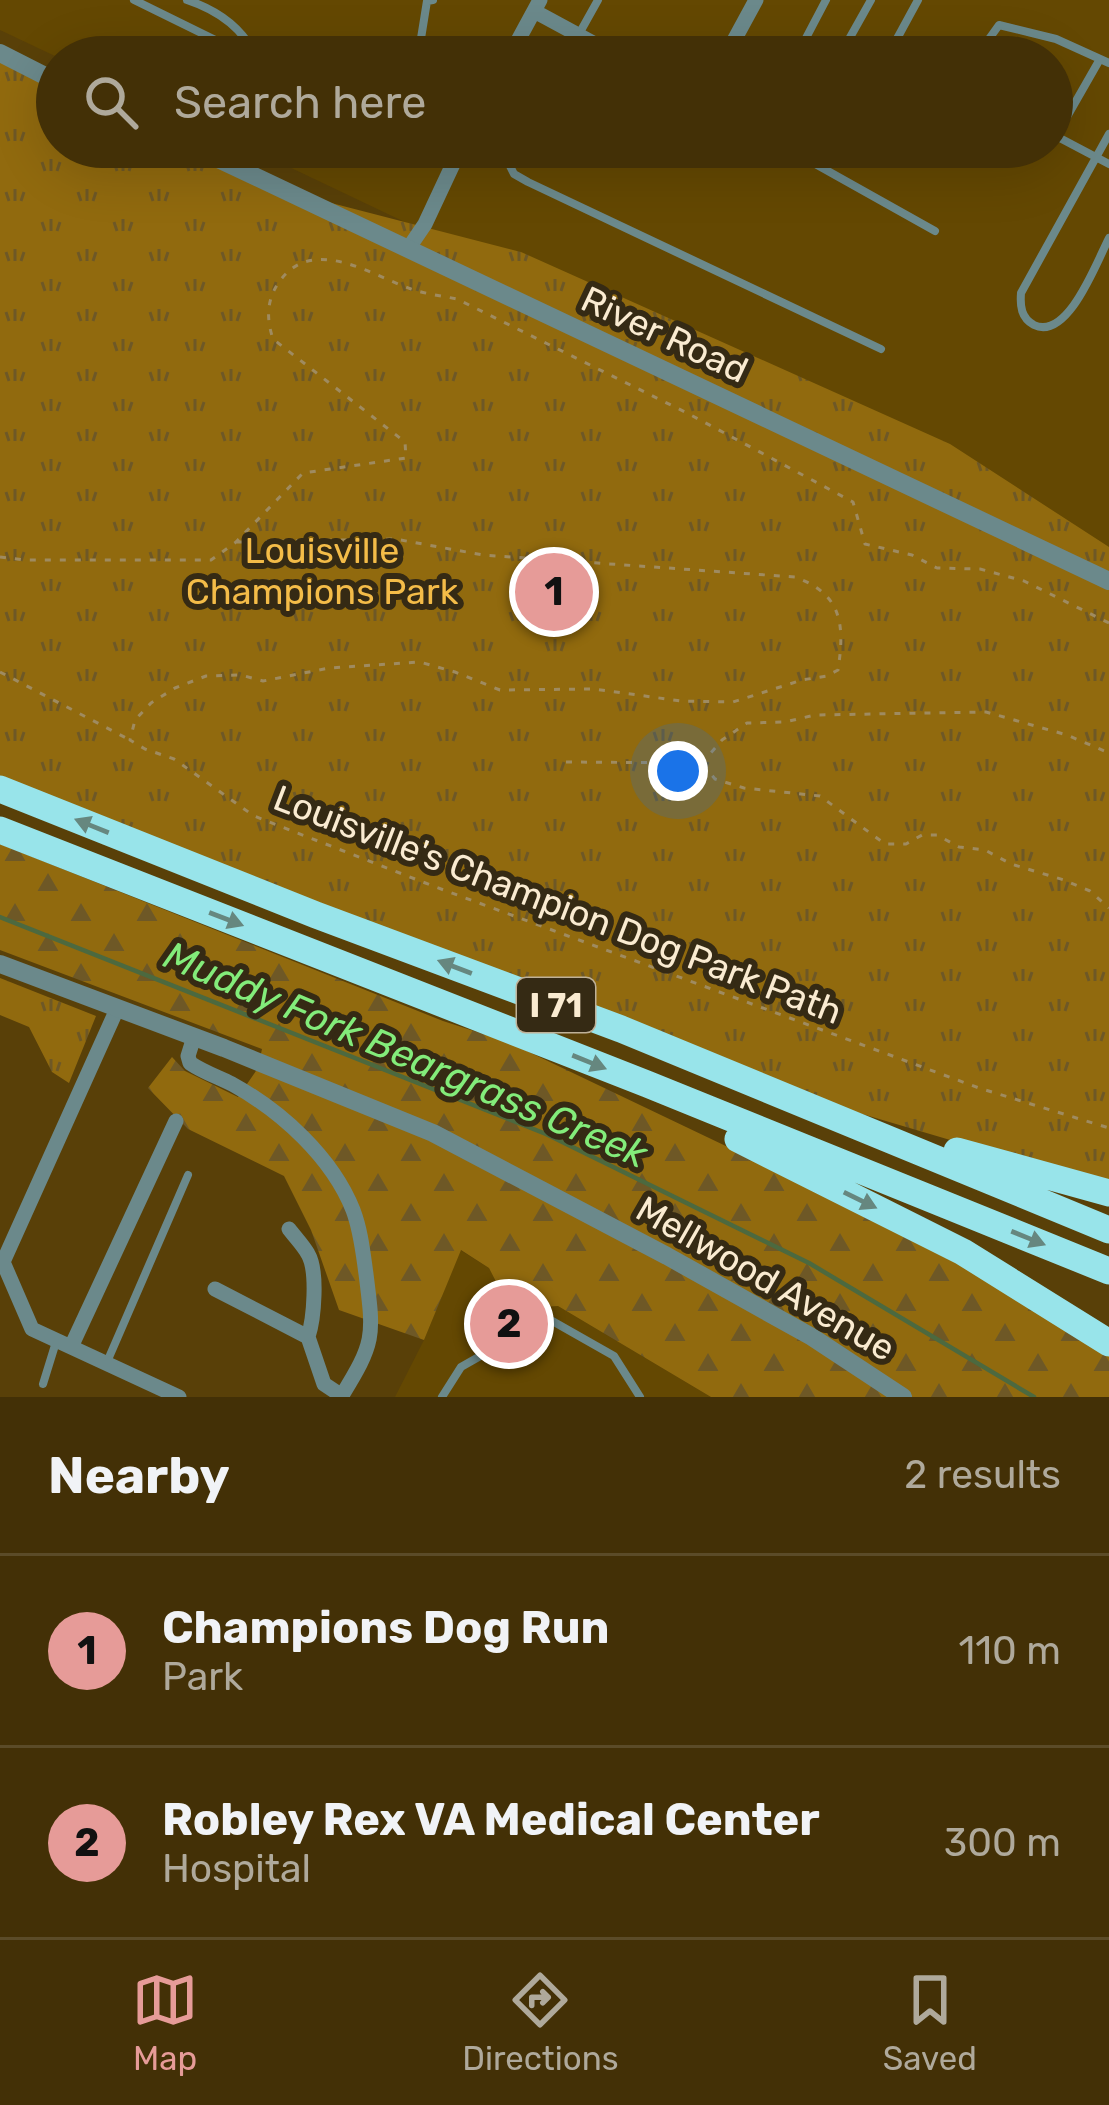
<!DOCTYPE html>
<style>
body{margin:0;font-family:Rubik,sans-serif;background:#4a3810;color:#f1f3f6}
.you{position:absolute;left:678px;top:771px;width:42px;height:42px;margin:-30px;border:9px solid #fff;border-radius:50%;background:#1a73e8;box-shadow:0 0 0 18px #1a73e833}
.badge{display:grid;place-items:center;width:78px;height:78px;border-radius:50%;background:#e69b98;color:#111;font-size:39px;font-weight:700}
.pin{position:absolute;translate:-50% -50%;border:6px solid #fff;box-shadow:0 3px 12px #0006}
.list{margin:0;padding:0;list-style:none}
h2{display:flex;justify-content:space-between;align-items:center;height:156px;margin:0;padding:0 48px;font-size:51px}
h2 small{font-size:39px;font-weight:400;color:#afa99b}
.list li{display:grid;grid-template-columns:78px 1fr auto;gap:36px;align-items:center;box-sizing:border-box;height:192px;padding:0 48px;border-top:3px solid #5b4b28}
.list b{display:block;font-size:45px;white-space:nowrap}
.list p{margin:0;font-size:39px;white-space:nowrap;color:#afa99b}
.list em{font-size:39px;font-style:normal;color:#afa99b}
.icon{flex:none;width:66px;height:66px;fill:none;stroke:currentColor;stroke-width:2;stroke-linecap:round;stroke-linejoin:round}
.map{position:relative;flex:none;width:1109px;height:1397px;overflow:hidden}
.search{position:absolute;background:#433006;box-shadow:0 12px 48px #0002;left:36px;right:36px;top:36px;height:132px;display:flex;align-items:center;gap:30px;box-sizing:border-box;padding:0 42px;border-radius:66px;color:#afa99b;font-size:45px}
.sheet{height:540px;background:#433006}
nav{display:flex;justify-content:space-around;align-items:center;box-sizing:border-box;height:168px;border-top:3px solid #5b4b28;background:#433006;font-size:33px;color:#afa99b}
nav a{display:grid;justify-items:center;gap:6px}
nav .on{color:#e69b98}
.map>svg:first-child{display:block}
.built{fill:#644802}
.grass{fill:url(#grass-tufts)}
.forest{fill:url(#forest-firs)}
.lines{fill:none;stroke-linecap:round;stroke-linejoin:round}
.stream{stroke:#4c693f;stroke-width:4.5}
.path{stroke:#9f8b60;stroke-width:3;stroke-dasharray:6 9;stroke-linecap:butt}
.service{stroke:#6b898b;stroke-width:8}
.minor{stroke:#6b898b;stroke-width:15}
.tertiary{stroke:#6b898b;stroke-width:18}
.motorway{stroke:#98e4ea;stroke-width:27}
.oneway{fill:#66877f}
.labels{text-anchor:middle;stroke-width:12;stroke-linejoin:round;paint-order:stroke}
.shield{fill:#352a14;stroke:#bfb198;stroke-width:3}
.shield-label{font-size:33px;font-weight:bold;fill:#faebd1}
.street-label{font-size:36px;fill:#faebd1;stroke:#352a14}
.park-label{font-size:36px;fill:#f4bc48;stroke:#352a14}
.water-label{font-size:39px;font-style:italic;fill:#83ec7a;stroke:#352a14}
</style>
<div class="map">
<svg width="1109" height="1397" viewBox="0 0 1109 1397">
<defs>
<pattern id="grass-tufts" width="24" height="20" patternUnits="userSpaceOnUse" patternTransform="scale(3)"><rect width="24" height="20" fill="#916a0e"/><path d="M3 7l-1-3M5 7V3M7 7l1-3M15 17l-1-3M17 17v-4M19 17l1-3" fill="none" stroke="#6e5826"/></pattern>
<pattern id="forest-firs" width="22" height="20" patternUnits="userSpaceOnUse" patternTransform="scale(3)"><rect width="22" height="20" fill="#916a0e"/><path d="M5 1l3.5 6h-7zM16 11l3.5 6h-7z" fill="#6e5826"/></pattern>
</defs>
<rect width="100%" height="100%" fill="#594008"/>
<path class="built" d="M 0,0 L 1109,0 L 1109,557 L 247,147 L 1052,147 L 1052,57 L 57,57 L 0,30 Z
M 460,1250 L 489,1268 L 510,1309 L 558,1306 L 711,1397 L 395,1397 L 424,1340 Z"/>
<path class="grass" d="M 0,58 L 57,87 L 57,147 L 177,147 L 250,182 L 521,252 L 950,444 L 1109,547 L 1109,1187 L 852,1111 L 0,788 Z
M 0,978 L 96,1016 L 69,1083 L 52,1072 L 29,1027 L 0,1015 Z"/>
<path class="forest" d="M 0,844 L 443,1021 L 508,1042 L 973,1264 L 1109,1352 L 1109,1397 L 711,1397 L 558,1306 L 510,1309 L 489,1268 L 461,1250 L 424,1340 L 339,1310 L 311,1230 L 284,1176 L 188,1129 L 148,1088 L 172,1057 L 185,1071 L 238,1097 L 258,1068 L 262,1049 L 0,950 Z"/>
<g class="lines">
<path class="stream" d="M 0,917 L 546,1134 L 809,1263 L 1034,1397"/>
<path class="path" d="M 236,542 L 395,539 L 483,555 L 795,577 C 842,594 845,624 838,670 L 827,676 L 802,680 L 733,702 L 681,701 L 594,689 L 500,690 L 455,672 L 420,662 L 329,668 L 263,681 L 241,675 L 206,676 L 175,688 L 151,703 L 135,720 L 130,740 L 145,749 L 174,759 L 254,816 L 433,886 L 979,1088 L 1109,1128
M 0,557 L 24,560 L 211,560 L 236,542 L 303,473 L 406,458 L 405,442 L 273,339 C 267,321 266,303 277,285 C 310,233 369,274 411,289 C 426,294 442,296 457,299 L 689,414 L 853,502 L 865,544 L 912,555 L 937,568 L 980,569 L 1024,581 L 1109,623
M 0,672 L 130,740
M 566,762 L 702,763 L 722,740 L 747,723 L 785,722 L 815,715 L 986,712 L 1067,735 L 1109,753
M 703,764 L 715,779 L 744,788 L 820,796 L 885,844 L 906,844 L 922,835 L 937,835 L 959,847 L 985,850 L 1011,864 L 1064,880 L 1090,891 L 1109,908"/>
<path class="service" d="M 134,0 L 250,57
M 187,0 C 217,10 243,28 256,57
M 579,34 L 598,0
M 418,57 L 427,1 L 433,0
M 796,57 L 826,0
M 839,57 L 871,0
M 887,57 L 918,0
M 976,57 L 999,25 L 1056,39 L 1109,63
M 1100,59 L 1056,136 L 1109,164
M 1109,134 L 1021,293 C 1020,306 1021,318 1034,325 C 1068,341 1097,261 1109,238
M 510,147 L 506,158 L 514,174 L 528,182 L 881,349
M 785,147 L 935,231
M 107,1362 L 188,1175
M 43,1384 L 56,1342
M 442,1397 L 461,1367 L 547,1318 L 614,1356 L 640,1397"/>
<path class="minor" d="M 534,11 L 619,57
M 509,57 L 540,0
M 725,57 L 756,0
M 408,249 L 425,224 L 461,147
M 194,1037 L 188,1056 L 190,1063 C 203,1072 218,1077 232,1084 C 281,1111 332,1157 353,1210 C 361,1231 363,1253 366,1274 C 374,1337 375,1342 341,1397
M 289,1229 C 295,1237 303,1245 308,1254 C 318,1271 314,1319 308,1337
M 3,1262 L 117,1009
M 3,1262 L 32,1329 L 179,1397
M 215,1289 L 308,1337 L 324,1384 L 342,1396
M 71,1347 L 176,1121"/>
<path class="tertiary" d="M 0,53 L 57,82
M 193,147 L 1109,581
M 0,964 L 224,1048 L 433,1133 L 667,1256 L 812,1337 L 903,1397"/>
<path class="motorway" d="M 0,789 L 316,915 L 621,1029 L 1109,1230
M 0,830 L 647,1084 L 1109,1271
M 738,1139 L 963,1252 L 1109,1343
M 957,1151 L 1109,1193"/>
</g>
<defs><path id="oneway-solid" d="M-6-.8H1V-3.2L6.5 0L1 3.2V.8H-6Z" transform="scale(3)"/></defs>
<g class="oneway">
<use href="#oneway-solid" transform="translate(92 826) rotate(-158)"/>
<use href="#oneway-solid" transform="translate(226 919) rotate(21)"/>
<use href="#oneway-solid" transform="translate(455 967) rotate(-159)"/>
<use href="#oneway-solid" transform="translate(589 1062) rotate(22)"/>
<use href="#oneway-solid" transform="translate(860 1200) rotate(26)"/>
<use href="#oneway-solid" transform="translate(1028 1238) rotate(22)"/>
</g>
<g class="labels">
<rect class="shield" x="517" y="978" width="78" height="54" rx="9"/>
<g class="shield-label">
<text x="556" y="1017">I 71</text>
</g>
<g class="street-label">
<text transform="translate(665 334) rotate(25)" y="13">River Road</text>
<text transform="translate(558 904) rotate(21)" y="13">Louisville's Champion Dog Park Path</text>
<text transform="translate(766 1278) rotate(30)" y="13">Mellwood Avenue</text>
</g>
<g class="park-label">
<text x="322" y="563">Louisville<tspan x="322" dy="41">Champions Park</tspan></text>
</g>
<g class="water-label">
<text transform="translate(406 1054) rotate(23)" y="14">Muddy Fork Beargrass Creek</text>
</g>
</g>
</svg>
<div class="you"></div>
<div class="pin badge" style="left:554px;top:592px">1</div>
<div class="pin badge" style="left:509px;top:1324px">2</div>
<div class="search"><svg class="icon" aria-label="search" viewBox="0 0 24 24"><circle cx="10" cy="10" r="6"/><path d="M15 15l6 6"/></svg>Search here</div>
</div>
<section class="sheet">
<h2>Nearby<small>2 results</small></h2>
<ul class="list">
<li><span class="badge">1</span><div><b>Champions Dog Run</b><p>Park</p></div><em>110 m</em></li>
<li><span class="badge">2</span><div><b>Robley Rex VA Medical Center</b><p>Hospital</p></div><em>300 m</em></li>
</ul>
</section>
<nav>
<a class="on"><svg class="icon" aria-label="map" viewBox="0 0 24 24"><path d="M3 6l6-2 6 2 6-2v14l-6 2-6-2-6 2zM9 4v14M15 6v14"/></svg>Map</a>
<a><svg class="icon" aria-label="directions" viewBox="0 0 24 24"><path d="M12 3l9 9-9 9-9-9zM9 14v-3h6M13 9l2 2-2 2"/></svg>Directions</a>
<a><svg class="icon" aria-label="saved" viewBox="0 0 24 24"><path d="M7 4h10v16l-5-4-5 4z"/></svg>Saved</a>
</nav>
